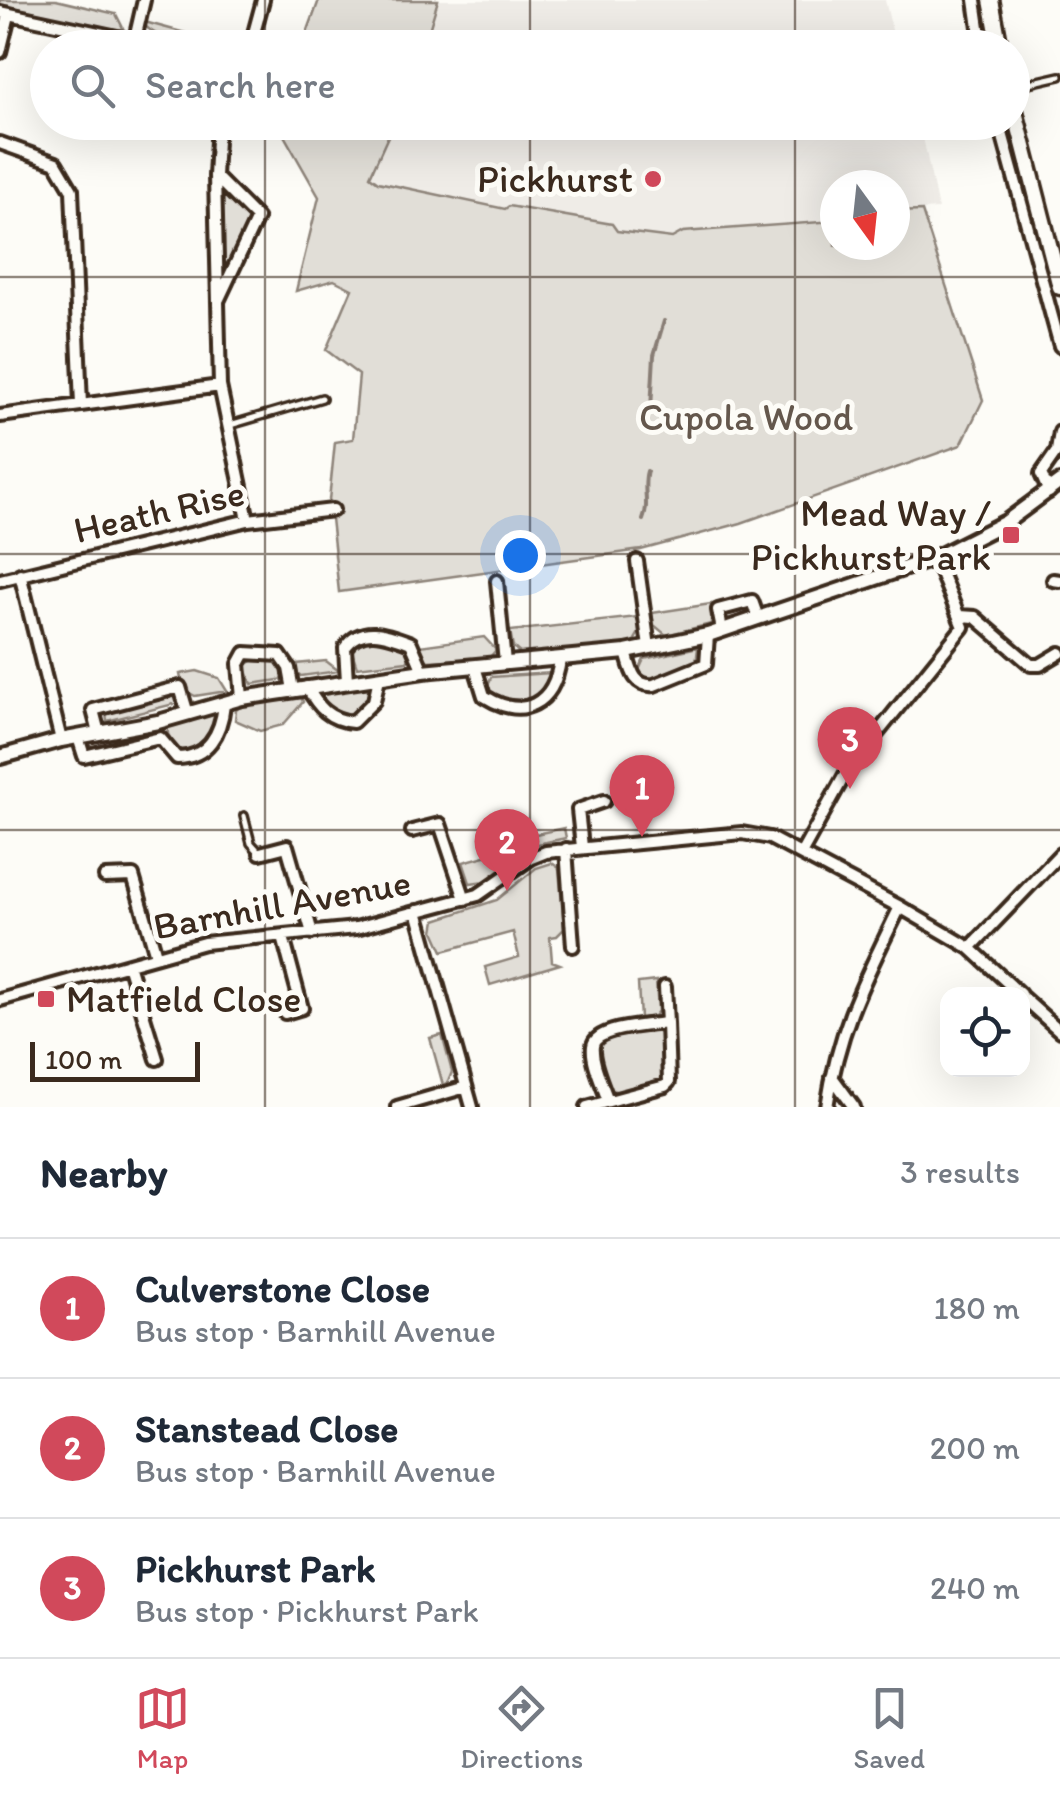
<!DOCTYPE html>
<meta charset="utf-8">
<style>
body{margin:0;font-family:Itim,sans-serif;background:#f6f6f7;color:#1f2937}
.controls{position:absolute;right:30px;bottom:30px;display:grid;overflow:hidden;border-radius:20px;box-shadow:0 10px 40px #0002}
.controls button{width:90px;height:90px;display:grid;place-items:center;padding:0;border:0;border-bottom:2px solid #e0e1e3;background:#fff;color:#1f2937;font:50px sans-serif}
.compass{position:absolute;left:820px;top:170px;width:90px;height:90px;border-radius:50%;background:#fff;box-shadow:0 10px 40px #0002;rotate:165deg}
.scale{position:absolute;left:30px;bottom:25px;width:170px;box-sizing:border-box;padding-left:10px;border:5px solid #3b2a1e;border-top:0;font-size:28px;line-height:35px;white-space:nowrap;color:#3b2a1e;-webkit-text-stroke:8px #fdfcf7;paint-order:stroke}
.you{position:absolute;left:520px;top:555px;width:35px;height:35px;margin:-25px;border:8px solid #fff;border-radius:50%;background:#1a73e8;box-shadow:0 0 0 15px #1a73e833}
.badge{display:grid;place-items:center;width:65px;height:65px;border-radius:50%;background:#d1495b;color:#fff;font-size:32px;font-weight:700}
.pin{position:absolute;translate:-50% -82px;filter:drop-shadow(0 2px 5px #0008)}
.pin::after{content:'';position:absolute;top:52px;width:35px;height:30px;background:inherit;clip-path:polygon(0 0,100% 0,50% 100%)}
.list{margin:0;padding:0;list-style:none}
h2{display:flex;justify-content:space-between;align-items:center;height:130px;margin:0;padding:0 40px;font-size:42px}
h2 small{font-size:32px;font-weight:400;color:#747a83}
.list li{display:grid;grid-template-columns:65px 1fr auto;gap:30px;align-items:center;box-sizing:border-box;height:140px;padding:0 40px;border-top:2px solid #e0e1e3}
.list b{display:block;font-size:38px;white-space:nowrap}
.list p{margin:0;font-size:32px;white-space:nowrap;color:#747a83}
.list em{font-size:32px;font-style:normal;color:#747a83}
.icon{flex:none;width:55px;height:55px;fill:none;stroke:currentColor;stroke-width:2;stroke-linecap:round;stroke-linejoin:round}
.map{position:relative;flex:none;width:1060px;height:1107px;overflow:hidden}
.search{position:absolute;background:#fff;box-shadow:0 10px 40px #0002;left:30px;right:30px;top:30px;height:110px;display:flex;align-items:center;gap:25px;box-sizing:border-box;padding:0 35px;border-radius:55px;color:#747a83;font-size:38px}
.sheet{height:550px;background:#fff}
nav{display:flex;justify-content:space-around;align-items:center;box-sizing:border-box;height:140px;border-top:2px solid #e0e1e3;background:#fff;font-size:28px;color:#747a83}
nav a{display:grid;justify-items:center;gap:5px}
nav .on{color:#d1495b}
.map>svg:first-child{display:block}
.built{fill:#efece7}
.green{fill:#e1ded7;stroke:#8e847a;stroke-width:2.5}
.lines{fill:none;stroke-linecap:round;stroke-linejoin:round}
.stream{stroke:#887d74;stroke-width:4}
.service-casing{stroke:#3b2a1e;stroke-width:12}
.minor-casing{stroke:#3b2a1e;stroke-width:18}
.tertiary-casing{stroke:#3b2a1e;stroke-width:20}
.secondary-casing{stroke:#3b2a1e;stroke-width:21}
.service{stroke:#fdfcf7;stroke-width:5}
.minor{stroke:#fdfcf7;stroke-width:10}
.tertiary{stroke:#fdfcf7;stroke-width:12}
.secondary{stroke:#fdfcf7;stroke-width:14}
.grid{fill:none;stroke:#3b2a1e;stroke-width:2.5;stroke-opacity:0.55}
.poi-dot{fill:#d1495b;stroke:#fdfcf7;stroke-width:4}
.labels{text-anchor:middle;stroke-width:10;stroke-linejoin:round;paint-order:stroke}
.poi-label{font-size:38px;fill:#3b2a1e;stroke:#fdfcf7;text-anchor:end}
.park-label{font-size:38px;fill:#64574c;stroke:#fdfcf7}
.street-label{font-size:38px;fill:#3b2a1e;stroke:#fdfcf7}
</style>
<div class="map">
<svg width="1060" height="1107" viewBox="0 0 1060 1107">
<rect width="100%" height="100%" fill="#fdfcf7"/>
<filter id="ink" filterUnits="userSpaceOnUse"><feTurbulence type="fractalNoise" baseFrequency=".01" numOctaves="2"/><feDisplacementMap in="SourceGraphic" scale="20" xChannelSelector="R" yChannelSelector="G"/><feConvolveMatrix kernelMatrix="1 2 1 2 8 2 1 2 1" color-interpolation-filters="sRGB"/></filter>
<g filter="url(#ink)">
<path class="built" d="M 438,0 L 885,0 L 896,47 L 424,47 Z
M 394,123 L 920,123 L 938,209 L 895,212 L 895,185 L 835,185 L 835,221 L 683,232 L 672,238 L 617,231 L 611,224 L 509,206 L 506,209 L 378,182 L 369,177 Z"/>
<path class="green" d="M 0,0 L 56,0 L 116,14 L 123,28 L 115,31 L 0,4 Z
M 319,0 L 438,0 L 424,47 L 302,47 Z
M 141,21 L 233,46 L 237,47 C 207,47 159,46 141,21 Z
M 277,123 L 394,123 L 370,176 L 378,182 L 505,209 L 509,206 L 612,224 L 617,231 L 672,238 L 683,232 L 835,221 L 835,245 L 895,245 L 895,212 L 922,211 L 983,400 L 961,445 L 741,523 L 641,550 L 339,592 L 329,500 L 335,442 L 353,439 L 359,375 L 326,350 L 352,289 L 334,280 L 296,291 L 319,197 Z
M 220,190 L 249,220 L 223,277 Z
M 711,604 L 711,624 L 666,635 L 654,625 L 652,613 Z
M 637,617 L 641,629 L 633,643 L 522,655 L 513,647 L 510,631 Z
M 484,637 L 496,650 L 489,658 L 428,661 L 412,647 Z
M 367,638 L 408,646 L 411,654 L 407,661 L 357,667 L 352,652 L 355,643 Z
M 698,647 L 696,665 L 650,682 L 642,680 L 639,670 L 644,659 Z
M 256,658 L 280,660 L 285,679 L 252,684 L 245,666 Z
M 326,661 L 339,671 L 301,676 L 286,665 Z
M 197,671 L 219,678 L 227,691 L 195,696 L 177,686 L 182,684 L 180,674 Z
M 551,673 C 546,705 515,702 490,695 L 487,689 L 491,677 Z
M 356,685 L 369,686 L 370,696 L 351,714 C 337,712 320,707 320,690 Z
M 175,695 L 178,703 L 107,721 L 106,713 Z
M 296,695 L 301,696 L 303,702 L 283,725 L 260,731 L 235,720 L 236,710 L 241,706 Z
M 216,711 L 219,722 C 209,739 198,756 176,750 L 168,734 L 167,723 Z
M 564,828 L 566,838 L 532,845 L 485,881 L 470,883 L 463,862 L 514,848 L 512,839 Z
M 552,863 L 559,868 L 564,929 L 557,936 L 550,937 L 552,961 L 560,964 L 490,985 L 485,967 L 519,957 L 513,932 L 443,951 L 434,931 L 436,920 L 497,900 L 536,868 Z
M 656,981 L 658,1011 L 654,1016 L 640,1019 L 638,983 Z
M 654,1030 L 662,1034 L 664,1040 L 666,1077 C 653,1087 622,1098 609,1088 L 597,1045 L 605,1037 Z
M 442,1035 L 452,1072 L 448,1082 L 443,1085 L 430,1038 Z"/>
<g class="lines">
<path class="stream" d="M 651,409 L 654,355 L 664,321
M 643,520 C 650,504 642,488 647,471"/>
<defs>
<path id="service" d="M 1012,87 L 1060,76
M 706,133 L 745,122
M 230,425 L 322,398
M 244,816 L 251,843 L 260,853"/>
<path id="minor" d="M 975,0 L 982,48
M 0,12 L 169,48
M 135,39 L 144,0
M 250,48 L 263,0
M 0,52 L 9,15
M 218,122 L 215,176 L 220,386 L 248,520
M 999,122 L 1060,346
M 0,143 L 56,163 L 72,190 L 81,405
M 215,176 L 257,218 L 219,299
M 0,416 L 220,386
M 1049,492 L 1041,474 L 1057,451 L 1060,432
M 637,561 L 649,647
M 20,574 L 61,740
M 0,580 L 248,520 L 333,510
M 1053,580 L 1060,581
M 497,581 L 505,663
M 960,616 L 975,617 L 1031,665 L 1040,665 L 1060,653
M 722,630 L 718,610 L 752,601 L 758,618
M 626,652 C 631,669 633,687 654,685 L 706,664 L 708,635
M 475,667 L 484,696 C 524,721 554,704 560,660
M 347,681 L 345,648 C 361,624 387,634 411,643 L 423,671
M 307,687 C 318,707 329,720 353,722 L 374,701 L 379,678
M 242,698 L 239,664 L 245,653 L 280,655 L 289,668 L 293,690
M 99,733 L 93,710 L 180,687 L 188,714
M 78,737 L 84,756 L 160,738 L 177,758 C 208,758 221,733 224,705
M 412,831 L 440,824 L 465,899
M 582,847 L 578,810 L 604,801
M 566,849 L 573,946
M 260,853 L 287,846 L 312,933
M 801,854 L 847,771 L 963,627 L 935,558
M 105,877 L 133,876 L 156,955
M 417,911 L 472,1107
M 283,937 L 302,1008 L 285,1013
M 970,948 L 1060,854
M 128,964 L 157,1059
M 665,987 L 667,1023
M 1022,997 L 1060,1031
M 0,1000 L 204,943 L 356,928 L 478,895 L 531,858 L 546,852 L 742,833 L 770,838 L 900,907 L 970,948 L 1020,994
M 832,1077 L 854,1107
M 397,1107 L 466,1087
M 587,1107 L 665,1086 L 669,1082 L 667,1023 C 651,1025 595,1027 593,1046 C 591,1062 603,1085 608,1101
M 827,1107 C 839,1026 865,979 900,907"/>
<path id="tertiary" d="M 0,757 L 61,740 L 158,722 L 242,698 L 423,671 L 626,652 L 708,635 L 935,558 L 1006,522 L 1060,482"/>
<path id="secondary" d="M 991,0 L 1000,48
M 1012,100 L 1060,287"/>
</defs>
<use href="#service" class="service-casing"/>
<use href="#minor" class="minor-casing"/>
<use href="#tertiary" class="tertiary-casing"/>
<use href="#secondary" class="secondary-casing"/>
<use href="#service" class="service"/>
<use href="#minor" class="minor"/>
<use href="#tertiary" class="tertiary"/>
<use href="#secondary" class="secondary"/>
</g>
</g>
<path class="grid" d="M 265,0 L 265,48M 530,0 L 530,48M 795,0 L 795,48M 265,122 L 265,1107M 530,122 L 530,1107M 795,122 L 795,1107M 0,277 L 1060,277M 0,554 L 1060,554M 0,830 L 1060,830"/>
<g class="poi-dot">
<circle cx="653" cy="179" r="10"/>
<rect x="1001" y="525" width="20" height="20" rx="5"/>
<rect x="36" y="989" width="20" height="20" rx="5"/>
</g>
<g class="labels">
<g class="poi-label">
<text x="633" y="192">Pickhurst</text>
<text x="991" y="526">Mead Way /<tspan x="991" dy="44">Pickhurst Park</tspan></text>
<text x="66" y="1012" text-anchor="start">Matfield Close</text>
</g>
<g class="park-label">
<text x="746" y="430">Cupola Wood</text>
</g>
<g class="street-label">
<text transform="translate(159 511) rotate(-13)" y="13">Heath Rise</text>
<text transform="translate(282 904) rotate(-10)" y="13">Barnhill Avenue</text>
</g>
</g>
</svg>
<div class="controls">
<button><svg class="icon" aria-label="locate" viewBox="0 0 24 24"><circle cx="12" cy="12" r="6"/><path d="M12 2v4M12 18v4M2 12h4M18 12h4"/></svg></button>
</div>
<svg class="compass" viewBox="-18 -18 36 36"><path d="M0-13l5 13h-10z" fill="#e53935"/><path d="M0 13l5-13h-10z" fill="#747a83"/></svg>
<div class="scale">100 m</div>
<div class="you"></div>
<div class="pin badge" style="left:642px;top:837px">1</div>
<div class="pin badge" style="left:507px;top:891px">2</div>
<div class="pin badge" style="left:850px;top:789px">3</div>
<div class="search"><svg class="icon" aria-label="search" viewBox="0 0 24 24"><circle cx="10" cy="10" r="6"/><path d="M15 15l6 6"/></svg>Search here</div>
</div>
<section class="sheet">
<h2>Nearby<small>3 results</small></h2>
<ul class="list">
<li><span class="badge">1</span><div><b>Culverstone Close</b><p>Bus stop · Barnhill Avenue</p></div><em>180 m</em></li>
<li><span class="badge">2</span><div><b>Stanstead Close</b><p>Bus stop · Barnhill Avenue</p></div><em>200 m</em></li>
<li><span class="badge">3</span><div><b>Pickhurst Park</b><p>Bus stop · Pickhurst Park</p></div><em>240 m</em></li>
</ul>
</section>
<nav>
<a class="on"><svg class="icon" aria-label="map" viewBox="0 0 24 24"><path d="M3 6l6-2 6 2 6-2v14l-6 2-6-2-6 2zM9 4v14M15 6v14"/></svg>Map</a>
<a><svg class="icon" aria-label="directions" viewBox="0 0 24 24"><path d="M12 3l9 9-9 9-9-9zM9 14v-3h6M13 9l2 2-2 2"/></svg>Directions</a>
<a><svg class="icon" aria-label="saved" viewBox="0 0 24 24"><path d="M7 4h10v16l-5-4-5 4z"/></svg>Saved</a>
</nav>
